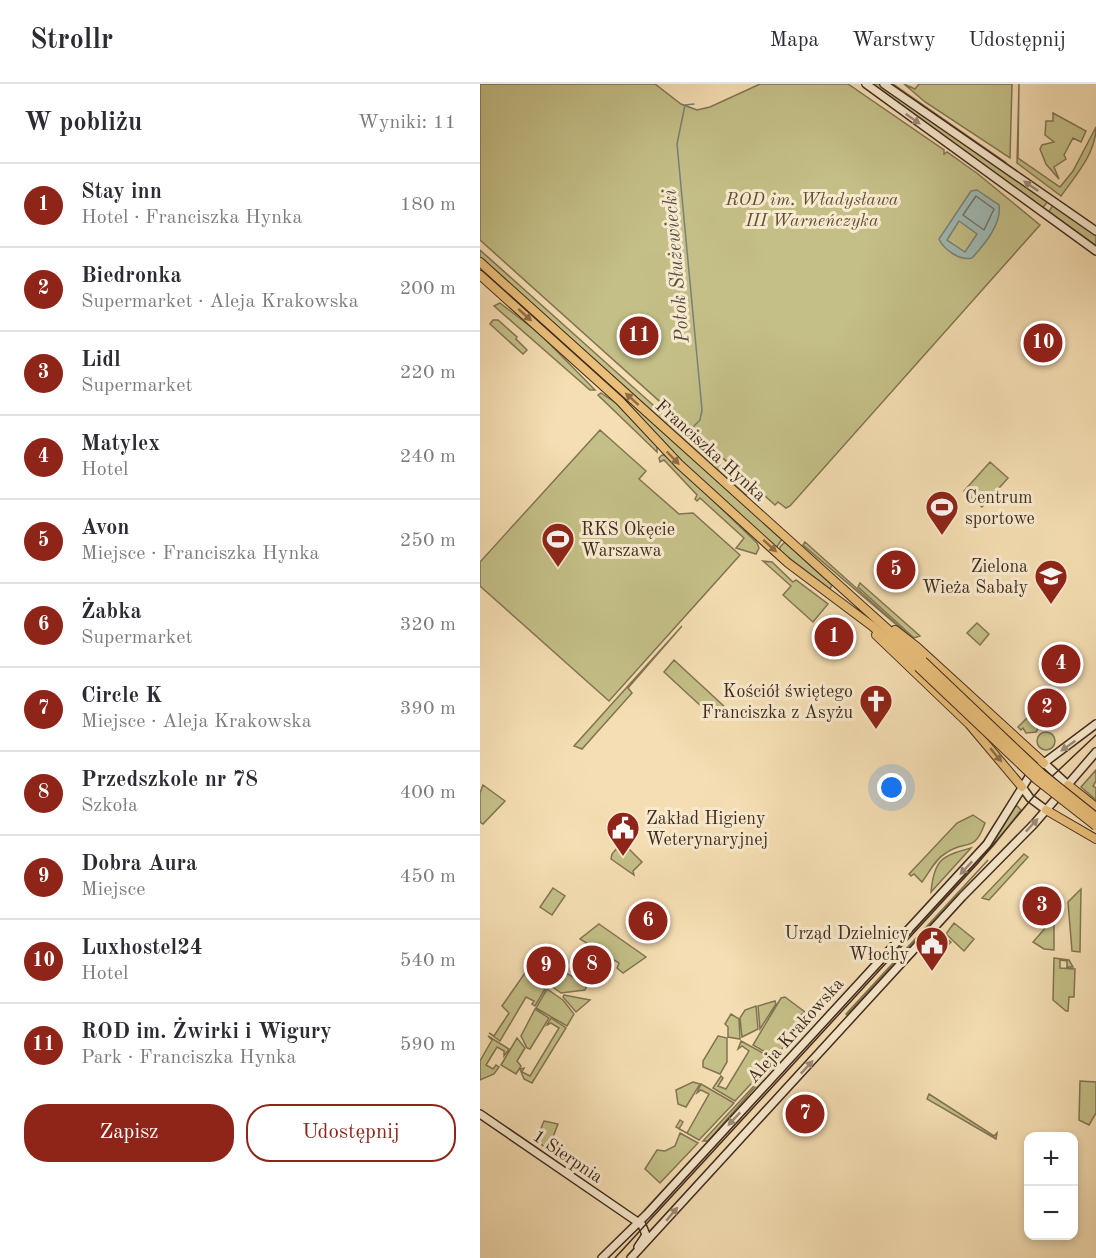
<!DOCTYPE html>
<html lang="pl">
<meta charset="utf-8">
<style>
body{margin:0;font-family:"Old Standard TT",serif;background:#f7f7f7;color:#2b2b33}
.controls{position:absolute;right:18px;bottom:18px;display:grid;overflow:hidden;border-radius:12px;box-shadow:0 3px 9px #0003}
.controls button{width:54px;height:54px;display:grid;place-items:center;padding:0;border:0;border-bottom:2px solid #e1e1e2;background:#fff;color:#2b2b33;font:30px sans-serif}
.you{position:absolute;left:412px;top:704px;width:21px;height:21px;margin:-15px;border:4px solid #fff;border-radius:50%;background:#1a73e8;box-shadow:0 0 0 9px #1a73e833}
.badge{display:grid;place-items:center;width:39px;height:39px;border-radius:50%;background:#8f2418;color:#fff;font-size:20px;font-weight:700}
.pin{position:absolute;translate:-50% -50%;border:3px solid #fff;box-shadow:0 2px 6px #0006}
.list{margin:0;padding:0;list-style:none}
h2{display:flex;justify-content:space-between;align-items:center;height:78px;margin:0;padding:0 24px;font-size:26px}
h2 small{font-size:20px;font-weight:400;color:#7c7c81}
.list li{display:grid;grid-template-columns:39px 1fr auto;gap:18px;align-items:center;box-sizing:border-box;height:84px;padding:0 24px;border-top:2px solid #e1e1e2}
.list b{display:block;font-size:22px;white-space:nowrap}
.list p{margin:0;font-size:20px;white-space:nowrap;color:#7c7c81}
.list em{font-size:20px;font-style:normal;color:#7c7c81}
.actions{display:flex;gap:12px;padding:18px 24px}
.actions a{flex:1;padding:14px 0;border:2px solid #8f2418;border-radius:24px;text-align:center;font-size:21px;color:#8f2418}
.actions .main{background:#8f2418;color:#fff}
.map{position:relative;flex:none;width:616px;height:1174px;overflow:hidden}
header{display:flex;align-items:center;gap:36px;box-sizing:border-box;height:84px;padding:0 30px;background:#fff;border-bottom:2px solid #e1e1e2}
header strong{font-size:28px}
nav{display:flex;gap:33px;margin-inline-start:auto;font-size:21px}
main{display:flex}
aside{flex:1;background:#fff}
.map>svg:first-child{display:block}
.green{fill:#c4bf87;stroke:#827453;stroke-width:1.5}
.water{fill:#9fbbb5;stroke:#798179;stroke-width:1.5;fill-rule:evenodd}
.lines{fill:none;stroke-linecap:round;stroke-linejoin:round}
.shore{stroke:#70726a;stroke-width:1.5}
.stream{stroke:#798179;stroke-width:1.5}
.secondary-casing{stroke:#412a1f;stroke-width:10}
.primary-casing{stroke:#412a1f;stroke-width:10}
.secondary{stroke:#f8eace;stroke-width:7}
.primary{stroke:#eabf7a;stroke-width:8}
.tram{stroke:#412a1f;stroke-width:1.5}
.primary-bridge-casing{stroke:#412a1f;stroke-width:10;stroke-linecap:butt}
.primary-bridge{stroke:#eabf7a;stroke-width:8}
.oneway{fill:#9c8a76}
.oneway2{fill:#8d6d48}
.labels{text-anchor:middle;stroke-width:6;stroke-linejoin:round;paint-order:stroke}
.park-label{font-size:18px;font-style:italic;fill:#624f39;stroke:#f8eace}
.street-label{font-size:18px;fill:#412a1f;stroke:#f8eace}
.poi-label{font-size:18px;fill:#412a1f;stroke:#f8eace;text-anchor:start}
.water-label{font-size:20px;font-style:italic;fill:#584e44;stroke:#f8eace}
</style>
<header>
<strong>Strollr</strong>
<nav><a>Mapa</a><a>Warstwy</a><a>Udostępnij</a></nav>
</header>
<main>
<aside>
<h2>W pobliżu<small>Wyniki: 11</small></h2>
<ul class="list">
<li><span class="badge">1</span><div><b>Stay inn</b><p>Hotel · Franciszka Hynka</p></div><em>180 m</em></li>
<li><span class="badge">2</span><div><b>Biedronka</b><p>Supermarket · Aleja Krakowska</p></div><em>200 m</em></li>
<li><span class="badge">3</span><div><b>Lidl</b><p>Supermarket</p></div><em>220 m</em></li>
<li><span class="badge">4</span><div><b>Matylex</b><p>Hotel</p></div><em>240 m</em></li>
<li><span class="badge">5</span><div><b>Avon</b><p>Miejsce · Franciszka Hynka</p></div><em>250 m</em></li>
<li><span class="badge">6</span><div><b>Żabka</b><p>Supermarket</p></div><em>320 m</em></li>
<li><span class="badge">7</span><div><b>Circle K</b><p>Miejsce · Aleja Krakowska</p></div><em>390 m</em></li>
<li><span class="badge">8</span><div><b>Przedszkole nr 78</b><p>Szkoła</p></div><em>400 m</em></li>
<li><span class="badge">9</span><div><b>Dobra Aura</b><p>Miejsce</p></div><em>450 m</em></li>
<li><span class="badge">10</span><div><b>Luxhostel24</b><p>Hotel</p></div><em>540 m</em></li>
<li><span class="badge">11</span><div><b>ROD im. Żwirki i Wigury</b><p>Park · Franciszka Hynka</p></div><em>590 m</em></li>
</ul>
<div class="actions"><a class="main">Zapisz</a><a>Udostępnij</a></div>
</aside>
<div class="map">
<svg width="616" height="1174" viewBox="0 0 616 1174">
<rect width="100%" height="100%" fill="#f5deb3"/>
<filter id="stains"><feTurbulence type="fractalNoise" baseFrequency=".00333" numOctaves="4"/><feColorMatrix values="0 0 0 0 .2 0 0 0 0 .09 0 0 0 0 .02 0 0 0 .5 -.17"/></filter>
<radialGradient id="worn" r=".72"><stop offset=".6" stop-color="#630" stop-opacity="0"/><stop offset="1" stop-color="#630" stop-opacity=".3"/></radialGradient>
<path class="green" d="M 0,0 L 175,0 L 201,20 L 217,26 L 230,23 L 280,0 L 368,0 L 464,66 L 464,70 L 467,68 L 498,90 L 560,141 L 310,422 L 306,424 L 298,418 L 295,421 L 0,156 Z
M 392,0 L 399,0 L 568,117 L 562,125 Z
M 409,0 L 413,0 L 525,78 L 522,78 Z
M 424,0 L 435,5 L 439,0 L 532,0 L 530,74 L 445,18 Z
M 539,0 L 538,74 L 580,103 L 593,87 L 616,43 C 616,69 596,91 581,112 L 537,79 Z
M 573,29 L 606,47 L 601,58 L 593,54 L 584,71 L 586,75 L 574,83 L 579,95 L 566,80 L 560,65 L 562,61 L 574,58 L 565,51 L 566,37 L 573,37 Z
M 573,121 L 616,150 L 616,163 L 568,129 Z
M 0,166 L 269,407 L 266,411 L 0,173 Z
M 0,183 L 302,455 L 296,464 L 200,376 L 144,317 L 0,187 Z
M 20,219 L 59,249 L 115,306 L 110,306 L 14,222 Z
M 13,236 L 18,236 L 37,253 L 36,255 L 47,266 L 43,270 L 10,240 Z
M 121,309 L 136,319 L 177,362 L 177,368 L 118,311 Z
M 120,346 L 166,387 L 159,395 L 199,430 L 213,429 L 260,471 L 129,617 L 0,502 L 0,478 Z
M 182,371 L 187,372 L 277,459 L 279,464 L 276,470 L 256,464 L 264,454 L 220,414 L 217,417 L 215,415 L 217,411 L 184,376 L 180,378 L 179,374 Z
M 510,378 L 528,394 L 502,423 L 484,407 Z
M 305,458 L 352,501 L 350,505 L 300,467 L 300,463 Z
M 325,458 L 433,555 L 323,461 Z
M 283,477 L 292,478 L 313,498 L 316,496 L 348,520 L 333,538 L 303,511 L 311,502 Z
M 380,499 L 440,552 L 434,554 L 378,503 Z
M 497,539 L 509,550 L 500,561 L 487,549 Z
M 202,542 L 148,604 L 152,609 L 102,665 L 94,662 Z
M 194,576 L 246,624 L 236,636 L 184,588 Z
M 549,632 L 559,643 L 556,648 L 546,649 L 543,644 L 541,646 L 538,643 Z
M557 657a9 9 0 1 1 18 0a9 9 0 1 1-18 0Z
M 616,686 L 616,697 L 613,702 L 616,704 L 616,716 L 601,703 Z
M 3,701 L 25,717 L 3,740 L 0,738 L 0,709 Z
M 536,721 L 541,726 L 514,761 L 396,887 L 511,762 Z
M 493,731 L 505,739 C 494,770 486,755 466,769 C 455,775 449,789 442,798 L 434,790 L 431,792 L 429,790 L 477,739 Z
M 142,758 L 162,778 L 153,787 L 154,791 L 131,775 L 132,770 Z
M 491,764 L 451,808 C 454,776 461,772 491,764 Z
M 544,770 L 548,773 L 509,816 L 502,814 Z
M 508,776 L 367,931 L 366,930 Z
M 73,804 L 85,812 L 72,831 L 60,823 Z
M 601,805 L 600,868 L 592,867 L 588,818 Z
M 574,834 L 574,866 L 564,865 L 553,858 Z
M 474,839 L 494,855 L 484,867 L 466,850 Z
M 119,840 L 166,873 L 143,889 L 137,884 L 139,879 L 100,855 Z
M 463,852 L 471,858 L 449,879 L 443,874 Z
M 574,874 L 589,876 L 593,883 L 587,883 L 587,877 L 580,876 L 580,884 L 595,885 L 594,913 L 589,913 L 588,927 L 586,927 L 573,916 Z
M 45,889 L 65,905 L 55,922 L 52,920 L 54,917 L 46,913 L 20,957 L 9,949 L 14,952 L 29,929 L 22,922 Z
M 63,889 L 72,897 L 88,890 L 107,901 L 105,906 L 81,909 L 59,893 Z
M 67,905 L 83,916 L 94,930 L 87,942 L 56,924 Z
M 84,911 L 110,916 L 96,928 L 83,913 Z
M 305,913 L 325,928 L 317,934 L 321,938 L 326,930 L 329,937 L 294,973 L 273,961 L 301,914 Z
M 295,917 L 296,920 L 280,945 L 278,922 Z
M 276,922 L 278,945 L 262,953 L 260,934 L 265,926 Z
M 55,925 L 69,934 L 50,965 L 47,964 L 41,952 Z
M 251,930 L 259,935 L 260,955 L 248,953 L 248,943 L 245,940 Z
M 71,934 L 86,944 L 52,999 L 44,995 L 40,985 L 44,984 L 42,988 L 50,992 L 79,944 L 71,939 L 67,941 Z
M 8,952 L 29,965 L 24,972 L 24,967 L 17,963 L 6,981 L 13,985 L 16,981 L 19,983 L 14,990 L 0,996 L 0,977 L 12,956 Z
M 238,952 L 247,954 L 247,978 L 240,990 L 223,983 L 223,977 Z
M 37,954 L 45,964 L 37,977 L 41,982 L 36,990 L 21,981 Z
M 261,957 L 294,975 L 255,1017 L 233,1004 L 241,992 L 243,994 L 238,1002 L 246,1005 L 269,967 L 262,962 L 258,965 Z
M 297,978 L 228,1057 L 223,1057 L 296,978 Z
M 600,997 L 616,998 L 616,1029 L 609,1041 L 599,1036 Z
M 213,998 L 220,1000 L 206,1023 L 198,1020 L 196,1006 Z
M 221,1000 L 254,1019 L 219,1056 L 196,1043 L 200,1036 L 203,1038 L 199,1045 L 207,1049 L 229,1010 L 221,1006 L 217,1009 Z
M 449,1010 L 514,1052 L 517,1049 L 516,1055 L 447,1015 Z
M 64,1037 L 78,1040 L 68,1066 L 56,1056 Z
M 200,1049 L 218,1059 L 180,1099 L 165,1085 L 177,1066 L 185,1067 L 195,1062 Z"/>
<path class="water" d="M 497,106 L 519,121 C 522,140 504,161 492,174 C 480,177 464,166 459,155 L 491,107 ZM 479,137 L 497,150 L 485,168 L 467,156 Z"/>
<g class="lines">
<path class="shore" d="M 496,112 L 514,125 L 504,146 L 483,131 Z"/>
<path class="stream" d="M 211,345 L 220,336 L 222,326 L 197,60 L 205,21 L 214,20"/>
<defs>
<path id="secondary" d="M 386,0 L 616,167
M 404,0 L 616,147
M 564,679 L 588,701
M 542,703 L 550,714 L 566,726
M 0,1030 L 162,1141 L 166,1151 L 158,1163
M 122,1174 L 167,1130 L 507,760 L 552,688 L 616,640
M 151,1174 L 482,813 L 554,740 L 616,668"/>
<path id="primary" d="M 0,178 L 443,577
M 0,191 L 140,317 L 199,380 L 308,479 L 392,542 L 438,583
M 415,546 L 437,563 L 564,679
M 396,551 L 489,640 L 542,703
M 588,701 L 616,723
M 566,726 L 616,755"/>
</defs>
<use href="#secondary" class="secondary-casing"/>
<use href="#primary" class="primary-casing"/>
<use href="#secondary" class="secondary"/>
<use href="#primary" class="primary"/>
<path class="tram" d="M 135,1174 L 498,779 L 564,700 L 616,651"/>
<defs>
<path id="primary-bridge" d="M 443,577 L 561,689 L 616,733
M 438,583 L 556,695 L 616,742"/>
</defs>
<use href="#primary-bridge" class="primary-bridge-casing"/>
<use href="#primary-bridge" class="primary-bridge"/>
</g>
<defs><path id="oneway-solid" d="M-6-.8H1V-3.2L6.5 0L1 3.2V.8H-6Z" transform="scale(1.5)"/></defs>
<g class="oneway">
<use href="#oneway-solid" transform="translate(433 35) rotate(35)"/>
<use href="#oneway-solid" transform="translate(551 102) rotate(-146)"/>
<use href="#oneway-solid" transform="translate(588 662) rotate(145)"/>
<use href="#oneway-solid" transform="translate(552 741) rotate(-47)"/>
<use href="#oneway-solid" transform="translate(486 784) rotate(133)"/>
<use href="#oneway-solid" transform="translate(327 983) rotate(-47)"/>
<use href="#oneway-solid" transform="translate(254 1035) rotate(133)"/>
<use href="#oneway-solid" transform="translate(192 1130) rotate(-50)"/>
</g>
<g class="oneway2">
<use href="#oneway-solid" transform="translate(45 231) rotate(42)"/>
<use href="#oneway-solid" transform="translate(152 315) rotate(-138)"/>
<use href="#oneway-solid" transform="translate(193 374) rotate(46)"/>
<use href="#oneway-solid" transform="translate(290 462) rotate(42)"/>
<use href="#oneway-solid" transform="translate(516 671) rotate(50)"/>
</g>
<defs>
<symbol id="stadium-pin" viewBox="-11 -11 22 30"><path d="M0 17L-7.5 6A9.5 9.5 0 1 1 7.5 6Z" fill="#8f2418" stroke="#f8eace"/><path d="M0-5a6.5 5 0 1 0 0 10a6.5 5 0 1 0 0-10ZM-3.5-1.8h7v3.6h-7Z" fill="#fff"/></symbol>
<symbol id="school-pin" viewBox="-11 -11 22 30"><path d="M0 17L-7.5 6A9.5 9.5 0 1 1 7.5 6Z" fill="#8f2418" stroke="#f8eace"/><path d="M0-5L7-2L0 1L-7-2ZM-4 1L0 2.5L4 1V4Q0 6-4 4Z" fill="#fff"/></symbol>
<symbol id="church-pin" viewBox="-11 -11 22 30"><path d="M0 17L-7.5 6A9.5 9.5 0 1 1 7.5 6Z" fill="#8f2418" stroke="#f8eace"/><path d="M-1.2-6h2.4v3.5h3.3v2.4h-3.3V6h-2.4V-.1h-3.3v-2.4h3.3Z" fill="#fff"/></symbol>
<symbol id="civic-pin" viewBox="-11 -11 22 30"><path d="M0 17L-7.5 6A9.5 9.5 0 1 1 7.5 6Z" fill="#8f2418" stroke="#f8eace"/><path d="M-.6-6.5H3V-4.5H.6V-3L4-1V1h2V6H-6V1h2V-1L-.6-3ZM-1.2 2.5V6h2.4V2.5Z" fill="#fff"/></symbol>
</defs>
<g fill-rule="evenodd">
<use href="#stadium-pin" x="443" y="404" width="38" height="52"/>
<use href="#stadium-pin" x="59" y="436" width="38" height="52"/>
<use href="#school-pin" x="552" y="473" width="38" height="52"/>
<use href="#church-pin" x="377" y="598" width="38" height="52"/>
<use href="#civic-pin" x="124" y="725" width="38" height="52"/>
<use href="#civic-pin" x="433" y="840" width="38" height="52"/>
</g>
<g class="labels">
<g class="park-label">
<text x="332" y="121">ROD im. Władysława<tspan x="332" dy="21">III Warneńczyka</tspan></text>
</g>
<g class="street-label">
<text transform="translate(231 366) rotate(42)" y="6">Franciszka Hynka</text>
<text transform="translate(315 946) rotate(-48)" y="6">Aleja Krakowska</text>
<text transform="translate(88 1072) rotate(34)" y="6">1 Sierpnia</text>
</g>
<g class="poi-label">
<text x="485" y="419">Centrum<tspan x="485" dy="21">sportowe</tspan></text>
<text x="101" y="451">RKS Okęcie<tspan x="101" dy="21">Warszawa</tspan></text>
<text x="548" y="488" text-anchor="end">Zielona<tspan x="548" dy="21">Wieża Sabały</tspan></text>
<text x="373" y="613" text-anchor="end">Kościół świętego<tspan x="373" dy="21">Franciszka z Asyżu</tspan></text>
<text x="166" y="740">Zakład Higieny<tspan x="166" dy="21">Weterynaryjnej</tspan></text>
<text x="429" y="855" text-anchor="end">Urząd Dzielnicy<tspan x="429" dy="21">Włochy</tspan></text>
</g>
<g class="water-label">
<text transform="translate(195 182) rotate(-95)" y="7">Potok Służewiecki</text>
</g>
</g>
<rect width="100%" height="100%" filter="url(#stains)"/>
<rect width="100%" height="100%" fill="url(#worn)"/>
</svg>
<div class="controls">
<button>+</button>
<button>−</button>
</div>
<div class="you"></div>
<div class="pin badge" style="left:354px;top:553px">1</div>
<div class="pin badge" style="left:567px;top:624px">2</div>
<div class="pin badge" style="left:562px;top:822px">3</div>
<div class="pin badge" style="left:581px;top:580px">4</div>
<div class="pin badge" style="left:416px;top:486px">5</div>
<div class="pin badge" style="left:168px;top:837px">6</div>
<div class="pin badge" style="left:325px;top:1030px">7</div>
<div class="pin badge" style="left:112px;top:881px">8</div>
<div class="pin badge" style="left:66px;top:882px">9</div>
<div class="pin badge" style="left:563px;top:259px">10</div>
<div class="pin badge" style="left:159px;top:252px">11</div>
</div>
</main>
